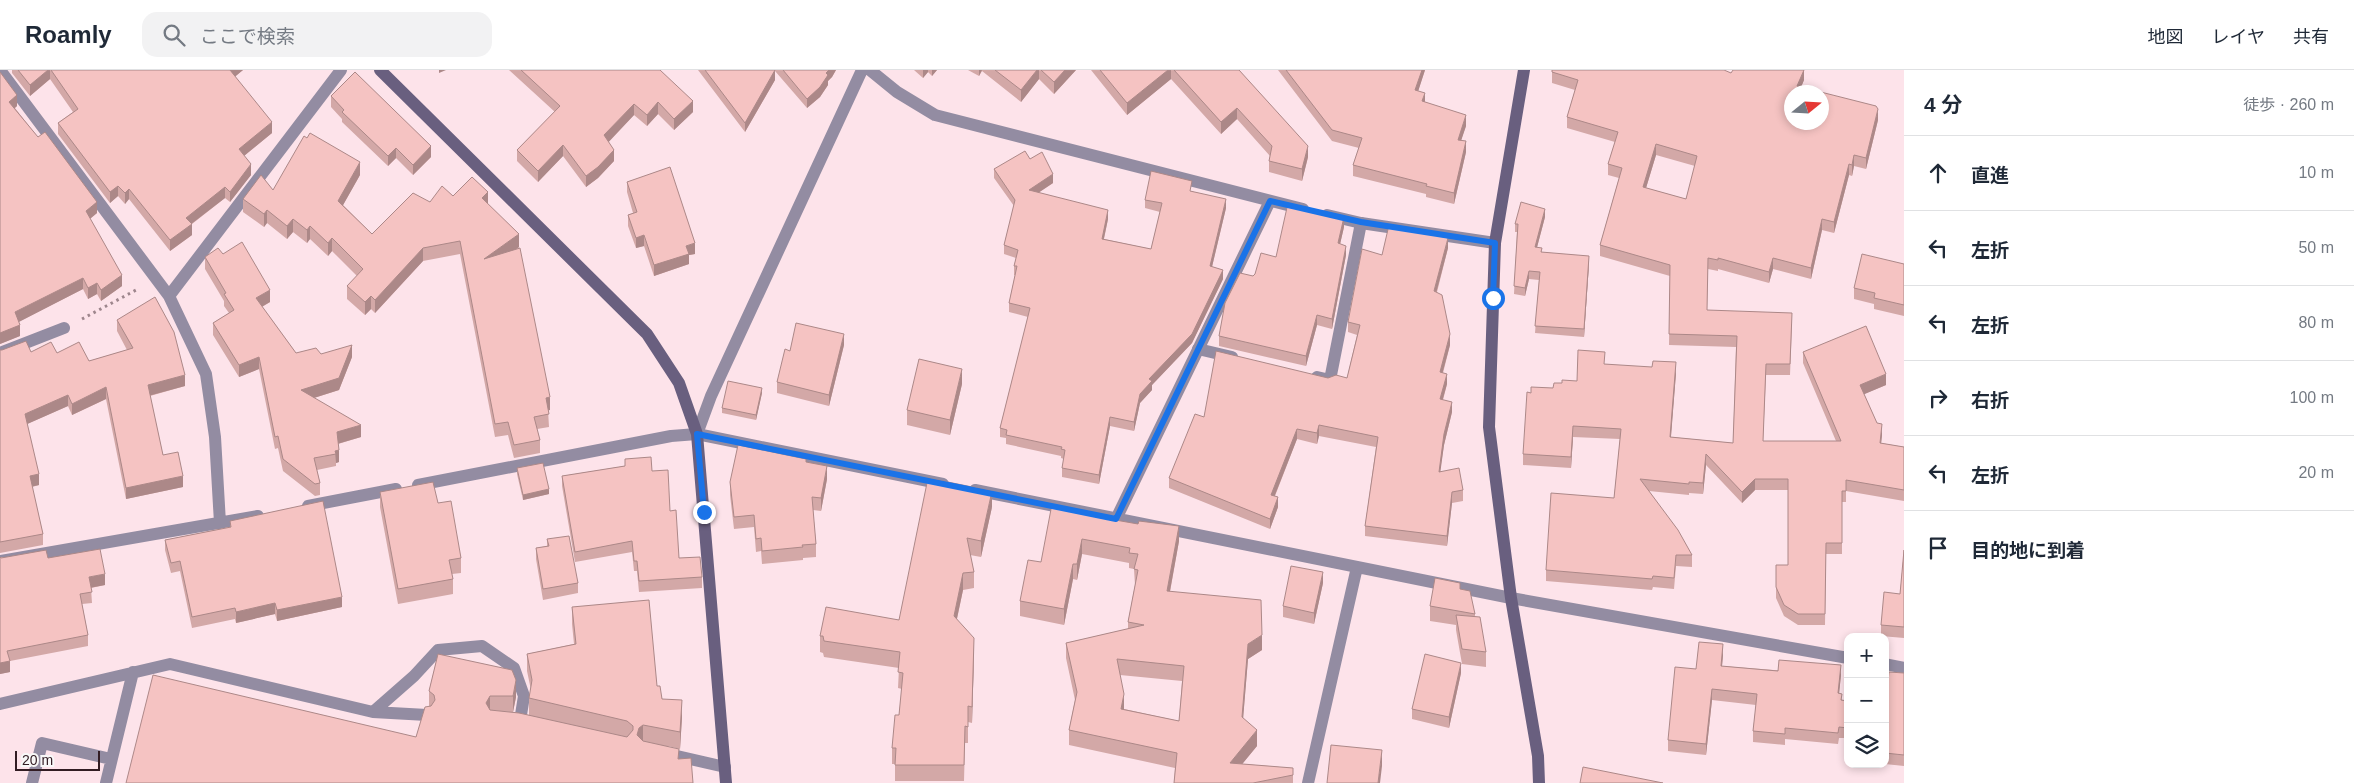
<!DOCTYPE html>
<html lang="ja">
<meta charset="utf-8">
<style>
body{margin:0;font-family:Helvetica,"Noto Sans JP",sans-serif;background:#f2f2f3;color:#1f2937}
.controls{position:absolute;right:15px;bottom:15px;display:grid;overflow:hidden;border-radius:10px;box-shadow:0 2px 8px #0003}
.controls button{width:45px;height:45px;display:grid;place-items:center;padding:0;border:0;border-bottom:1px solid #e0e1e3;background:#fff;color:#1f2937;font:25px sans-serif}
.compass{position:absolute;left:1784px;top:15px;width:45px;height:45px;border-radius:50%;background:#fff;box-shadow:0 2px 8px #0003;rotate:72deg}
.scale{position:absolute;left:15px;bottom:12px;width:85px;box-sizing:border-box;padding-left:5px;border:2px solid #321c23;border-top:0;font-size:14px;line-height:18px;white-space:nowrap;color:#321c23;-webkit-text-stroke:4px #f8f8f8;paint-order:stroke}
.stop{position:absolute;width:15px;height:15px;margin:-11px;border:4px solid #1a73e8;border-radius:50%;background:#fff}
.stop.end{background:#1a73e8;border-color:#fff;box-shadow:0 1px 5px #0008}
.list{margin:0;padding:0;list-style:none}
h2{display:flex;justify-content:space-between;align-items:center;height:65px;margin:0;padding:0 20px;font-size:21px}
h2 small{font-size:16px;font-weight:400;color:#747a83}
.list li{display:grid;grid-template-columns:32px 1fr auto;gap:15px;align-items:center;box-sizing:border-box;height:75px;padding:0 20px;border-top:1px solid #e0e1e3}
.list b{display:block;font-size:19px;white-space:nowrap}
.list em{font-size:16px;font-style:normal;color:#747a83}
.icon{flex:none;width:28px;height:28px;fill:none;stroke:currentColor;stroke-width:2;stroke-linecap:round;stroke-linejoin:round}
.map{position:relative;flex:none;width:1904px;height:713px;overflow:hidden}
header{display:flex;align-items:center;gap:30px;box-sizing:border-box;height:70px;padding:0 25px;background:#fff;border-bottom:1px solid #e0e1e3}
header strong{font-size:24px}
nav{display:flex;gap:28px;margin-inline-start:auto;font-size:18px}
.search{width:350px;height:45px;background:#f2f2f3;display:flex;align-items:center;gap:12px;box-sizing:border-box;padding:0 18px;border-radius:15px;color:#747a83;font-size:19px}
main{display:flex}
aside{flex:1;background:#fff}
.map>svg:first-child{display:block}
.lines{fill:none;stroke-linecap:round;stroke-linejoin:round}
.path{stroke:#9e868d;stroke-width:3;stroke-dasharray:2.5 4;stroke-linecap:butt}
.lane{stroke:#938ca2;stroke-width:12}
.street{stroke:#938ca2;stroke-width:12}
.secondary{stroke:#695f7f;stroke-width:12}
.wall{fill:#d3a8a7;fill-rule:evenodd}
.shaded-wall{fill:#ac8888}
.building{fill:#f5c3c2;stroke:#ac8888;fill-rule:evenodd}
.route{stroke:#1a73e8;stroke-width:6}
</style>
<header>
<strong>Roamly</strong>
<div class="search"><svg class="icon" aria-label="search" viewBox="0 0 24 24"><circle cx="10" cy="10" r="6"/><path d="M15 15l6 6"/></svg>ここで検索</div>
<nav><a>地図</a><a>レイヤ</a><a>共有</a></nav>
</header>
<main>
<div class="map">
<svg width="1904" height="713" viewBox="0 0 1904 713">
<rect width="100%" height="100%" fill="#fde3ea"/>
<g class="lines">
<path class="path" d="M 82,249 L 138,219"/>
<path class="lane" d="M 1198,279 L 1232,287
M 1317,307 L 1330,310 L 1361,153
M 0,634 L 170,594 L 373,642 L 427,645
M 373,642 L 414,606 L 438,580 L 482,576 L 514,598 L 524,626 L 520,651
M 664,683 L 725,697
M 32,713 L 42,673 L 111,689
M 106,713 L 133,602"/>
<path class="street" d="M 0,0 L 169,226 L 206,304 L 215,367 L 220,453
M 870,0 L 897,22 L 935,45 L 1303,139
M 1327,145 L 1361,153 L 1495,173
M 169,226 L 341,0
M 0,283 L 64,258
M 697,364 L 711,326 L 862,0
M 418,415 L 671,366 L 697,364 L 943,414
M 975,420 L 1511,528 L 1848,588
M 308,436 L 396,419
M 1116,449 L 1270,131
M 0,491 L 258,446
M 1885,594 L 1904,598
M 1308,713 L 1357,497"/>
<path class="secondary" d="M 380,0 L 647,264 L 679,313 L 697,364 L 726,713
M 1524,0 L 1495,173 L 1489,357 L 1511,528 L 1538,686 L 1539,713"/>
</g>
<path class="wall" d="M 12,0 L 243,0 L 235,6 L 272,63 L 244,86 L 251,105 L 230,132 L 225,128 L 192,154 L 192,165 L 170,181 L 129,129 L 125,134 L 118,126 L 110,133 L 58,64 L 58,53 L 73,42 L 50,9 L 30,26 L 12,3 Z
M 509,0 L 660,0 L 693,42 L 674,60 L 658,44 L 647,56 L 634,45 L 608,72 L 614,91 L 598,108 L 586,117 L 563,86 L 538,112 L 517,91 L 517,80 L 555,42 Z
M 698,0 L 836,0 L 832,7 L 828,11 L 828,15 L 820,27 L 807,38 L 775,1 L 775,10 L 745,62 Z
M 914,0 L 937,0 L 932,6 L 928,2 L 923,8 Z
M 968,0 L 1076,0 L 1054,24 L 1039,9 L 1021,32 L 982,1 L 979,6 Z
M 1091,0 L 1239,0 L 1308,87 L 1302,111 L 1269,102 L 1269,91 L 1270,86 L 1237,49 L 1221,64 L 1171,9 L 1127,45 Z
M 1278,0 L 1425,0 L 1418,21 L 1425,32 L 1466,56 L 1461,70 L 1466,82 L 1454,134 L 1426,127 L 1426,124 L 1353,106 L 1353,95 L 1359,78 L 1332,71 Z
M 1804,0 L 1804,10 L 1801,17 L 1878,50 L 1866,99 L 1854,96 L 1852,106 L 1849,105 L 1834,163 L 1822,160 L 1811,209 L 1773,199 L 1769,213 L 1718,199 L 1718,201 L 1708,199 L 1707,240 L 1792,254 L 1790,305 L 1766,305 L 1763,371 L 1836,371 L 1803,293 L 1803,282 L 1886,315 L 1864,324 L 1882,365 L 1881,373 L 1904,377 L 1904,431 L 1846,421 L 1846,432 L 1842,432 L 1842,484 L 1826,484 L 1825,555 L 1798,555 L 1784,546 L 1776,528 L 1776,495 L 1788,495 L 1788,420 L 1755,420 L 1742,433 L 1706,395 L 1703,424 L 1689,423 L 1689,425 L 1649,421 L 1692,485 L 1692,497 L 1676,496 L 1674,519 L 1653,517 L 1652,520 L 1546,511 L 1546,500 L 1614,428 L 1620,369 L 1573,367 L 1571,398 L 1523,395 L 1523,384 L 1531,323 L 1553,318 L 1562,313 L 1577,311 L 1605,294 L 1676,303 L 1671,367 L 1733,373 L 1736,277 L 1669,275 L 1670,206 L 1600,186 L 1600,175 L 1619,108 L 1608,105 L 1608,94 L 1615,72 L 1567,58 L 1567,47 L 1575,20 L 1552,13 L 1552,2 L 1731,3 ZM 1656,85 L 1695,96 L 1686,129 L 1646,118 Z
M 0,2 L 17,36 L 15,38 L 97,143 L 90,149 L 122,216 L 101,231 L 97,224 L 88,229 L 83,219 L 18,252 L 20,266 L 0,274 Z
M 331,26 L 431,87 L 413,105 L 396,88 L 388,96 L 342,52 L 342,49 L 331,37 Z
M 1030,89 L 1053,113 L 1038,123 L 1108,149 L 1104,169 L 1151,179 L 1160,142 L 1145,138 L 1145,130 L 1192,121 L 1226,138 L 1212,197 L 1223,209 L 1192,273 L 1152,315 L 1152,320 L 1140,333 L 1134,361 L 1110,356 L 1099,414 L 1062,407 L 1062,398 L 1064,389 L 1061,388 L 1061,386 L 1006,374 L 1006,368 L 1000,367 L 1000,358 L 1028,247 L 1009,242 L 1009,233 L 1015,205 L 1014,205 L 1014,196 L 1016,188 L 1004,184 L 1004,175 L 1014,136 L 994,108 L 994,99 Z
M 360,105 L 343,135 L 372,164 L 430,132 L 453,126 L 488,134 L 519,177 L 517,179 L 550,340 L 548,340 L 549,357 L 537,359 L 540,370 L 540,383 L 514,388 L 508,365 L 495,367 L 460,184 L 423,191 L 375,243 L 371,239 L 365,245 L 347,229 L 347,216 L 357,206 L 332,181 L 328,186 L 310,169 L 307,173 L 293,162 L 287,169 L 267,153 L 264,157 L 243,142 L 243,129 Z
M 627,112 L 695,184 L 689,185 L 689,194 L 654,206 L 644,176 L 636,178 L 628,156 L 628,145 L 633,143 L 627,122 Z
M 1545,147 L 1537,177 L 1542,182 L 1589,194 L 1584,267 L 1535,263 L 1539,210 L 1529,209 L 1525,226 L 1514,224 L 1517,162 L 1515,162 L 1515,154 Z
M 1344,157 L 1340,174 L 1346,185 L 1332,259 L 1317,255 L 1306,296 L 1219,276 L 1219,266 L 1253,206 L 1276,187 Z
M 1448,178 L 1437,222 L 1450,275 L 1443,303 L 1447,314 L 1443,330 L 1452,342 L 1444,375 L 1440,401 L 1463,420 L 1463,431 L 1452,433 L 1447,476 L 1365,466 L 1365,456 L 1376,377 L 1319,366 L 1317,374 L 1297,369 L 1275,426 L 1278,437 L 1270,459 L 1169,418 L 1169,408 L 1204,347 L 1328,308 L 1347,308 L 1357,265 L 1348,262 L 1348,252 L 1382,185 Z
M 223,184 L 270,232 L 262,237 L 296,283 L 321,284 L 352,287 L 339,320 L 314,328 L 361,367 L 338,374 L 339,392 L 336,393 L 336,396 L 317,400 L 320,413 L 320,425 L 315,426 L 283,401 L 278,378 L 275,379 L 259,299 L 239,307 L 213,265 L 213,253 L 229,243 L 224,236 L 224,231 L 205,199 L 205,187 Z
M 1904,194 L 1904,246 L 1874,239 L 1874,234 L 1854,229 L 1854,218 Z
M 117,250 L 185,316 L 150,326 L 163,385 L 183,417 L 126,429 L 106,329 L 72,345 L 68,336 L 27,354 L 39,415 L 32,417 L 43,464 L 43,475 L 0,483 L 0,280 L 31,282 L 57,283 L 89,291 L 127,280 L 117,261 Z
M 844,275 L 829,336 L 777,323 L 777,312 L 790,281 Z
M 962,314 L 950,365 L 907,355 L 907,340 Z
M 762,323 L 756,350 L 722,343 L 722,338 Z
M 625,389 L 652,401 L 670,441 L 679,488 L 702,507 L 702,518 L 639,522 L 637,501 L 634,501 L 632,482 L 575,492 L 562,416 L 562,406 L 625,396 Z
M 806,392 L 827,409 L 821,441 L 813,440 L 816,474 L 816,487 L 803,488 L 803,490 L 762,494 L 761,481 L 756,482 L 754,457 L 734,459 L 730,425 L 730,412 Z
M 517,398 L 549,424 L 523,430 L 517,404 Z
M 380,422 L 438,433 L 461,488 L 461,503 L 452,504 L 453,509 L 453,524 L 398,534 L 380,437 Z
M 992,437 L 981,487 L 970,485 L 974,502 L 974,518 L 963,520 L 957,549 L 974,584 L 972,653 L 968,652 L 968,673 L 965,673 L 964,711 L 895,711 L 895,694 L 892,694 L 892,678 L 899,645 L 902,619 L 898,618 L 899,598 L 824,587 L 823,583 L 820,582 L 820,566 L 899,550 Z
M 1088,445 L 1179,471 L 1170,522 L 1262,580 L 1248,589 L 1243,648 L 1257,676 L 1242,694 L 1293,698 L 1293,713 L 1174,713 L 1175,698 L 1069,675 L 1069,660 L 1075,630 L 1066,588 L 1066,573 L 1128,559 L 1128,552 L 1135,515 L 1134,499 L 1129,498 L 1129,493 L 1082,484 L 1077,510 L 1073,509 L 1064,555 L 1020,546 L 1020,531 L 1041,492 ZM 1120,605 L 1182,611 L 1179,651 L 1124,639 Z
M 230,451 L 342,537 L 277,551 L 275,544 L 236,553 L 235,549 L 192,558 L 180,501 L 171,503 L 165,480 L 165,470 L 230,457 Z
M 547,469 L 578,513 L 578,523 L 543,530 L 536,489 L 536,478 L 547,476 Z
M 1904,480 L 1904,568 L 1881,566 L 1881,555 L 1900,524 Z
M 0,487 L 48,488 L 105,515 L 91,518 L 92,533 L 82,534 L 88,565 L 88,576 L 10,591 L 10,602 L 0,604 Z
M 1323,513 L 1314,554 L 1283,547 L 1283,536 Z
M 1460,519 L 1475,544 L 1475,546 L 1486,582 L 1486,597 L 1462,594 L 1456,560 L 1456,555 L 1430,551 L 1430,536 Z
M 572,537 L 657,616 L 662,629 L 682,647 L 680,679 L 668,676 L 679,689 L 693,713 L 416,667 L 429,636 L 429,621 L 438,584 L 516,627 L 513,642 L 529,645 L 529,628 L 531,620 L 527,601 L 527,584 L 574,574 L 572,554 Z
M 1723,585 L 1722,596 L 1841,605 L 1839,623 L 1842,630 L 1848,631 L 1848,668 L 1839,668 L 1838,674 L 1785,669 L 1785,675 L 1753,672 L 1753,661 L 1756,635 L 1712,630 L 1706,685 L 1668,681 L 1668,670 L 1696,599 Z
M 1461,603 L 1449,658 L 1412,649 L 1412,639 Z
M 1904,603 L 1904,696 L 1885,694 L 1885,635 Z"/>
<path class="shaded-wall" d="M 48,0 L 50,0 L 50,9 L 30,26 L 30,15 Z
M 230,0 L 243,0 L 230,11 Z
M 439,0 L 446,0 L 439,3 Z
M 775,0 L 775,10 L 745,62 L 745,53 Z
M 829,0 L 836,0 L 832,7 L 828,11 L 828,15 L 820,27 L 807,38 L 807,29 L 826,3 Z
M 923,0 L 928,0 L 928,2 L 923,8 Z
M 932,0 L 937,0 L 932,6 Z
M 979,0 L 982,0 L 979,6 Z
M 1037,0 L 1039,0 L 1039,9 L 1021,32 L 1021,20 Z
M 1065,0 L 1076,0 L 1054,24 L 1054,12 Z
M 1168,0 L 1171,0 L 1171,9 L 1127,45 L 1127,33 Z
M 1422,0 L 1425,0 L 1415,31 L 1415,20 Z
M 1804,0 L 1804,10 L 1799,22 L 1797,16 Z
M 1425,23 L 1425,34 L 1422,31 Z
M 17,25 L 17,36 L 9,43 L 9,32 Z
M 693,31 L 693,42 L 674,60 L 674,49 Z
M 658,32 L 658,44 L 647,56 L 647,45 Z
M 634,34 L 634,45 L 604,77 L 604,65 Z
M 1237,38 L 1237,49 L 1221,64 L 1221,52 Z
M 1878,39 L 1878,50 L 1866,99 L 1866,88 Z
M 1466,45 L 1466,56 L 1458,80 L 1458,70 Z
M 272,52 L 272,63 L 239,90 L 239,79 Z
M 1466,71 L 1466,82 L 1454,134 L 1454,123 Z
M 1656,74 L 1656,85 L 1643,128 L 1643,117 Z
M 563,75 L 563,86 L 538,112 L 538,101 Z
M 431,76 L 431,87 L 413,105 L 413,95 Z
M 1308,76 L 1308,87 L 1302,111 L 1302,99 Z
M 396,78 L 396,88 L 388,96 L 388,86 Z
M 614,80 L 614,91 L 598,108 L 586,117 L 586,106 Z
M 1854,85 L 1854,96 L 1852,106 L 1852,95 Z
M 360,92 L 360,105 L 338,144 L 338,131 Z
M 251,94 L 251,105 L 230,132 L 230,122 Z
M 1849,94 L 1849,105 L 1834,163 L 1834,152 Z
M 1053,104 L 1053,113 L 1029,129 L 1029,120 Z
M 118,116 L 118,126 L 110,133 L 110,122 Z
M 225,117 L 225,128 L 186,158 L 186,148 Z
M 129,119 L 129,129 L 125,134 L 125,123 Z
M 488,122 L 488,135 L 482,128 Z
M 1226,129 L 1226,138 L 1210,205 L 1210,196 Z
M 97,132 L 97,143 L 86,152 L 86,141 Z
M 1545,139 L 1545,147 L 1535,185 L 1535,177 Z
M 267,140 L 267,153 L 264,157 L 264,144 Z
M 1108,140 L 1108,149 L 1102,177 L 1102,169 Z
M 1344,147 L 1344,157 L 1338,183 L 1338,173 Z
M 293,149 L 293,162 L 287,169 L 287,156 Z
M 1822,149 L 1822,160 L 1811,209 L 1811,198 Z
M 192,154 L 192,165 L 170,181 L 170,170 Z
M 310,156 L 310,169 L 307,173 L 307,160 Z
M 519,164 L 519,177 L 484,202 L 484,189 Z
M 644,165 L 644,176 L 636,178 L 636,168 Z
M 332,168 L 332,181 L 328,186 L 328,173 Z
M 1448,168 L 1448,178 L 1434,231 L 1434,221 Z
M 695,173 L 695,184 L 689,185 L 689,194 L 654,206 L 654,195 L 686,176 Z
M 1346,176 L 1346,185 L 1332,259 L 1332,249 Z
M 423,178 L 423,191 L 375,243 L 375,230 Z
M 1589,186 L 1589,194 L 1584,267 L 1584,259 Z
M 1773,188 L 1773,199 L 1769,213 L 1769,202 Z
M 1223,200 L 1223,209 L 1192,273 L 1152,315 L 1152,320 L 1140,333 L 1134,361 L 1134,352 L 1140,324 L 1149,309 Z
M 1529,201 L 1529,209 L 1525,226 L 1525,218 Z
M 122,205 L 122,216 L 101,231 L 101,220 Z
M 83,208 L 83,219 L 15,254 L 15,242 Z
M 97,213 L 97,224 L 88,229 L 88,218 Z
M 270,220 L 270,232 L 256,240 L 256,228 Z
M 371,226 L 371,239 L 365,245 L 365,232 Z
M 1317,245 L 1317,255 L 1306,296 L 1306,286 Z
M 20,255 L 20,266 L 0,274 L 0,263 Z
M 844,264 L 844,275 L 829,336 L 829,325 Z
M 1450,264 L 1450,275 L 1440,312 L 1440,302 Z
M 352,275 L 352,287 L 339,320 L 301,332 L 301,320 Z
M 259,287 L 259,299 L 239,307 L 239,295 Z
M 1676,292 L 1676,303 L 1670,378 L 1670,367 Z
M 962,299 L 962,314 L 950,365 L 950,350 Z
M 1447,304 L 1447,314 L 1440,339 L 1440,329 Z
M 1886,304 L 1886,315 L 1860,326 L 1860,315 Z
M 185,305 L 185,316 L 148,326 L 148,315 Z
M 106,317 L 106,329 L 72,345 L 72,334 Z
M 762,318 L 762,323 L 756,350 L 756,345 Z
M 68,325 L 68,336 L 25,355 L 25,344 Z
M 550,327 L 550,340 L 546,341 L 546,328 Z
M 1452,332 L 1452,342 L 1444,375 L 1439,412 L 1439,402 L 1444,364 Z
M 1110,347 L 1110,356 L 1099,414 L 1099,405 Z
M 1882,354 L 1882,365 L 1880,384 L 1880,373 Z
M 361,355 L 361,367 L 337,374 L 337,362 Z
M 1319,355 L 1319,366 L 1317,374 L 1317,363 Z
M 1573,356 L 1573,367 L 1571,398 L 1571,387 Z
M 1297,359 L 1297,369 L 1271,435 L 1271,425 Z
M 339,380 L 339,392 L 336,393 L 335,381 Z
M 1706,384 L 1706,395 L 1703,424 L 1703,413 Z
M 827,396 L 827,409 L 821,441 L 821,428 Z
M 39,404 L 39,415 L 30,417 L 30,406 Z
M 183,406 L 183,417 L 126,429 L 126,418 Z
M 1755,409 L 1755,420 L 1742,433 L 1742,422 Z
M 549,419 L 549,424 L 523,430 L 523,425 Z
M 992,421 L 992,437 L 981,487 L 981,471 Z
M 1452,422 L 1452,433 L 1447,476 L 1447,466 Z
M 1278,427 L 1278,437 L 1270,459 L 1270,449 Z
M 1179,456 L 1179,471 L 1167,537 L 1167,521 Z
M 1082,469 L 1082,484 L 1077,510 L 1077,494 Z
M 1073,494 L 1073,509 L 1064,555 L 1064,539 Z
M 1323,502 L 1323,513 L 1314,554 L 1314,543 Z
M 963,503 L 963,520 L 954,562 L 954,546 Z
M 105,504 L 105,515 L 89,518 L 89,507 Z
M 342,527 L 342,537 L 277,551 L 277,540 Z
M 275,533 L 275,544 L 236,553 L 236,542 Z
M 1262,565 L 1262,580 L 1248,589 L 1242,662 L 1242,647 L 1248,574 Z
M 974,568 L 974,584 L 972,653 L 972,637 Z
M 1723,574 L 1723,585 L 1721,607 L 1721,596 Z
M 10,591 L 10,602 L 0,604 L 0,593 Z
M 1461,593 L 1461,603 L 1449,658 L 1449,647 Z
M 1841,595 L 1841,605 L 1838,634 L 1838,623 Z
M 516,610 L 516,627 L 513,642 L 513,626 Z
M 1712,619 L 1712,630 L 1706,685 L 1706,674 Z
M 1124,624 L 1124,640 L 1121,639 Z
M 490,626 L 490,642 L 486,633 Z
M 682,630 L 682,647 L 680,679 L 680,662 Z
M 643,655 L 643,671 L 637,665 L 639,658 Z
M 1257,660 L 1257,676 L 1230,709 L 1230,693 Z
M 1382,680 L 1382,696 L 1380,713 L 1378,713 Z"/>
<path class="building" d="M 18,0 L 48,0 L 30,15 Z
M 51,0 L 230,0 L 272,52 L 239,79 L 251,94 L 230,122 L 225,117 L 186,148 L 192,154 L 170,170 L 129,119 L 125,123 L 118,116 L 110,122 L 58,53 L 78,39 Z
M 521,0 L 660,0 L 693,31 L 674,49 L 658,32 L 647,45 L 634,34 L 604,65 L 614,80 L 598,97 L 586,106 L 563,75 L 538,101 L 517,80 L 560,36 Z
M 705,0 L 775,0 L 745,53 Z
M 783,0 L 829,0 L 826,3 L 828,5 L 820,17 L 807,29 Z
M 995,0 L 1037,0 L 1021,20 Z
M 1041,0 L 1065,0 L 1054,12 Z
M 1100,0 L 1168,0 L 1127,33 Z
M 1174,0 L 1239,0 L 1308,76 L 1302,99 L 1269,91 L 1272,76 L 1237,38 L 1221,52 Z
M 1286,0 L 1422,0 L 1415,20 L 1425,23 L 1422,31 L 1466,45 L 1458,70 L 1466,71 L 1454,123 L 1426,116 L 1427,114 L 1353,95 L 1362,68 L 1332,60 Z
M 1552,0 L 1724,0 L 1731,3 L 1733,0 L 1804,0 L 1797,16 L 1876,36 L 1878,39 L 1866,88 L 1854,85 L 1852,95 L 1849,94 L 1834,152 L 1822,149 L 1811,198 L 1773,188 L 1769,202 L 1718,188 L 1718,190 L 1708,188 L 1707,240 L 1792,243 L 1790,294 L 1766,294 L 1763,371 L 1841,371 L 1803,282 L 1866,256 L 1886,304 L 1860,315 L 1877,353 L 1882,354 L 1880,373 L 1904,377 L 1904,420 L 1846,410 L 1846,421 L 1842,421 L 1842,473 L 1826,473 L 1825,544 L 1798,544 L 1784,535 L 1776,517 L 1776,495 L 1788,495 L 1788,409 L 1755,409 L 1742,422 L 1706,384 L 1703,413 L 1689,412 L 1689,414 L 1640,409 L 1678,460 L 1692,485 L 1676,485 L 1674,508 L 1653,506 L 1652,509 L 1546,500 L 1551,423 L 1614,428 L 1621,359 L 1573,356 L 1571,387 L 1523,384 L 1527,322 L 1531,323 L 1531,317 L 1553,318 L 1554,313 L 1562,313 L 1562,310 L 1577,311 L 1578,280 L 1605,282 L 1604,294 L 1652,297 L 1653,291 L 1676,292 L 1670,367 L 1733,373 L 1737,266 L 1669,264 L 1670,195 L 1600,175 L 1622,98 L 1608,94 L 1618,62 L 1567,47 L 1578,10 L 1552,2 ZM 1792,22 L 1822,22 L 1822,52 L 1792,52 ZM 1656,74 L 1697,86 L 1686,129 L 1643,117 Z
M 0,2 L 17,25 L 9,32 L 38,67 L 45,62 L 97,132 L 86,141 L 122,205 L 101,220 L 97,213 L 88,218 L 83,208 L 15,242 L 20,255 L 0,263 Z
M 355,2 L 431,76 L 413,95 L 396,78 L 388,86 L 342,42 L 344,40 L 331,26 Z
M 310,63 L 360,92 L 338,131 L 372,164 L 413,123 L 430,132 L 442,116 L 453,126 L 472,107 L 488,122 L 482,128 L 519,164 L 484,189 L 520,178 L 550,327 L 546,328 L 549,344 L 534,347 L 540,370 L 514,375 L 508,352 L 495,354 L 460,171 L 423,178 L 375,230 L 371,226 L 365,232 L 347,216 L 363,199 L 332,168 L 328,173 L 310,156 L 307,160 L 293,149 L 287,156 L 267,140 L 264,144 L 243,129 L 261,105 L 273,120 L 304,66 L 307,68 Z
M 1025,81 L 1030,89 L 1042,82 L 1053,104 L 1029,120 L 1108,140 L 1102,169 L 1151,179 L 1162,133 L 1145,130 L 1151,101 L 1192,111 L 1190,121 L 1226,129 L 1210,196 L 1223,200 L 1192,264 L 1149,309 L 1152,311 L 1140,324 L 1134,352 L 1110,347 L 1099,405 L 1062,398 L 1065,380 L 1061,379 L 1062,377 L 1006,365 L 1007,360 L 1000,358 L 1030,238 L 1009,233 L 1017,196 L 1014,196 L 1018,180 L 1004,175 L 1015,130 L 994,99 Z
M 670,97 L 695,173 L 686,176 L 689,184 L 654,195 L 644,165 L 636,168 L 628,145 L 637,142 L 627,112 Z
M 1521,132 L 1545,139 L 1535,177 L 1542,178 L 1541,182 L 1589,186 L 1584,259 L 1535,256 L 1540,202 L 1529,201 L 1525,218 L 1514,216 L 1518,154 L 1515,154 Z
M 1288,133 L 1344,147 L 1338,173 L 1346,176 L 1332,249 L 1317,245 L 1306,286 L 1219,266 L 1225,233 L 1240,203 L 1253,206 L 1255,204 L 1261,183 L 1276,187 Z
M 1389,155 L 1448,168 L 1434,221 L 1442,225 L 1450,264 L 1440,302 L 1447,304 L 1440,329 L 1452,332 L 1444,364 L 1439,402 L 1459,398 L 1463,420 L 1452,422 L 1447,466 L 1365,456 L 1378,367 L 1319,355 L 1317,363 L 1297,359 L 1271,425 L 1278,427 L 1270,449 L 1169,408 L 1195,344 L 1204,347 L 1216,281 L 1328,308 L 1336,305 L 1347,308 L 1360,255 L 1348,252 L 1362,179 L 1382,185 Z
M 242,172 L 270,220 L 256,228 L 296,283 L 316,278 L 321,284 L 352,275 L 339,308 L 301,320 L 361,355 L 337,362 L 339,380 L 335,381 L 336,384 L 314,388 L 320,413 L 315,414 L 283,389 L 278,366 L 275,367 L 259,287 L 239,295 L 213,253 L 234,240 L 224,224 L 226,223 L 205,187 L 218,178 L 223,184 Z
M 1862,184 L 1904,194 L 1904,235 L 1874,228 L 1875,223 L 1854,218 Z
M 155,227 L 174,262 L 185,305 L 148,315 L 163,385 L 178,382 L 183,406 L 126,418 L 106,317 L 72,334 L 68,325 L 25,344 L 39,404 L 30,406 L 43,464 L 0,472 L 0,280 L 2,280 L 26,271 L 31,282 L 51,272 L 57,283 L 79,272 L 89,291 L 133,278 L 117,250 Z
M 796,253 L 844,264 L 829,325 L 777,312 L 785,279 L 790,281 Z
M 919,289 L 962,299 L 950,350 L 907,340 Z
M 728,311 L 762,318 L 756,345 L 722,338 Z
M 738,375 L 806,389 L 806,392 L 827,396 L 821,428 L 812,427 L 816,474 L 802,475 L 803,477 L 762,481 L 761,468 L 756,469 L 754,445 L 734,447 L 730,412 Z
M 651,387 L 652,401 L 668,400 L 670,441 L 676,440 L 679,488 L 700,487 L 702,507 L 639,511 L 637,491 L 634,491 L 632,471 L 575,482 L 562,406 L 625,396 L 625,389 Z
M 543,393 L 549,419 L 523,425 L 517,398 Z
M 928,408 L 992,421 L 981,471 L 967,468 L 974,502 L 963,503 L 954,546 L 974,568 L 972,637 L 968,636 L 968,657 L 965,656 L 964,695 L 895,695 L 896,678 L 892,678 L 895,645 L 899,645 L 903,603 L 898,602 L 900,582 L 824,571 L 823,566 L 820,566 L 826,537 L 899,550 Z
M 433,412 L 438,433 L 451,431 L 461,488 L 449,490 L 453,509 L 398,519 L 380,422 Z
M 323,431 L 342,527 L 277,540 L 275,533 L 236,542 L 235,538 L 192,547 L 180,491 L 171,493 L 165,470 L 231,457 L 230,451 Z
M 1052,434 L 1088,441 L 1087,445 L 1138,454 L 1139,451 L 1179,456 L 1167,521 L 1261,530 L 1262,565 L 1248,574 L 1242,647 L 1257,660 L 1230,693 L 1293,698 L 1293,705 L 1253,713 L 1174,713 L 1177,683 L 1069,660 L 1077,622 L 1066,573 L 1144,555 L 1128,552 L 1138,500 L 1134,499 L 1138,484 L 1129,483 L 1130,478 L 1082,469 L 1077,494 L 1073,494 L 1064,539 L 1020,531 L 1028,490 L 1041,492 ZM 1117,589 L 1184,596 L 1179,651 L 1121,639 L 1124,624 Z
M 569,466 L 578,513 L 543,519 L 536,478 L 549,476 L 547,469 Z
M 100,479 L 105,504 L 89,507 L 92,522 L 80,524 L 88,565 L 7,581 L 10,591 L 0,593 L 0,487 L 1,488 L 46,480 L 48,488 Z
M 1904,480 L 1904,557 L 1881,555 L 1884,522 L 1900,524 Z
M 1291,496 L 1323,502 L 1314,543 L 1283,536 Z
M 1435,508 L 1460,513 L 1460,519 L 1470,521 L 1475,544 L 1430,536 Z
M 649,530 L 657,616 L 660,616 L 662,629 L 682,630 L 680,662 L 643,655 L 639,658 L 637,665 L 643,671 L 679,679 L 678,689 L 691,688 L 693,713 L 126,713 L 153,605 L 416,667 L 425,637 L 431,636 L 435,630 L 434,625 L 429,621 L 438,584 L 512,600 L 516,610 L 513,626 L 490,626 L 486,633 L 490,640 L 519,643 L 627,667 L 633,660 L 633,656 L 627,651 L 529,628 L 532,610 L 527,584 L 576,574 L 572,537 Z
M 1456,545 L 1480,547 L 1486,582 L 1462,579 Z
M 1699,572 L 1723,574 L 1721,596 L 1778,601 L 1779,590 L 1841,595 L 1838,623 L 1842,624 L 1841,630 L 1848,631 L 1848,658 L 1839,657 L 1838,663 L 1785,658 L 1785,664 L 1753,661 L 1757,624 L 1712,619 L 1706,674 L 1668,670 L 1675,597 L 1696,599 Z
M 1425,584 L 1461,593 L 1449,647 L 1412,639 Z
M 1889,602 L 1904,603 L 1904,685 L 1885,683 L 1885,635 Z
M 1331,675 L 1382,680 L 1378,713 L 1327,713 Z
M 1583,697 L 1663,713 L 1580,713 Z"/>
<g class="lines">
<path class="route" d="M 704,442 L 697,364 L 1116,449 L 1270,131 L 1361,152 L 1495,173 L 1493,228"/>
</g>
</svg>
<div class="controls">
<button>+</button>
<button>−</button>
<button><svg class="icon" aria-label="layers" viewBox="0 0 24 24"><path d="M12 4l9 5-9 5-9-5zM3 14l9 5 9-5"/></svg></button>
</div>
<svg class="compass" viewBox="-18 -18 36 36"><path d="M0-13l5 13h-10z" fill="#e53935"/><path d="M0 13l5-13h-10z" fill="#747a83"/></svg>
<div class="scale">20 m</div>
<div class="stop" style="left:1493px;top:228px"></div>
<div class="stop end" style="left:704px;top:442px"></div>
</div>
<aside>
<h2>4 分<small>徒歩 · 260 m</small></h2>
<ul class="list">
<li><svg class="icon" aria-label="ahead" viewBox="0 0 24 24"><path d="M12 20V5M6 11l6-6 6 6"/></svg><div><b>直進</b></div><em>10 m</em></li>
<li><svg class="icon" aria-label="left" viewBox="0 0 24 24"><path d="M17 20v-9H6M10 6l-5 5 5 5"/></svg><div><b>左折</b></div><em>50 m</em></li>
<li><svg class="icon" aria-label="left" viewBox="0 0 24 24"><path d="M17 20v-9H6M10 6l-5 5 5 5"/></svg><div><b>左折</b></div><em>80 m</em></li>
<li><svg class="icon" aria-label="right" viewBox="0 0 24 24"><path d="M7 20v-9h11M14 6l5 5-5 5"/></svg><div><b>右折</b></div><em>100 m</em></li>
<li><svg class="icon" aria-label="left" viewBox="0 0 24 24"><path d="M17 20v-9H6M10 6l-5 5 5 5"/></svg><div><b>左折</b></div><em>20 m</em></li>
<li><svg class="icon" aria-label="arrive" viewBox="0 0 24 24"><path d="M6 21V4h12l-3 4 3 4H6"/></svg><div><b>目的地に到着</b></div></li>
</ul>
</aside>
</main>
